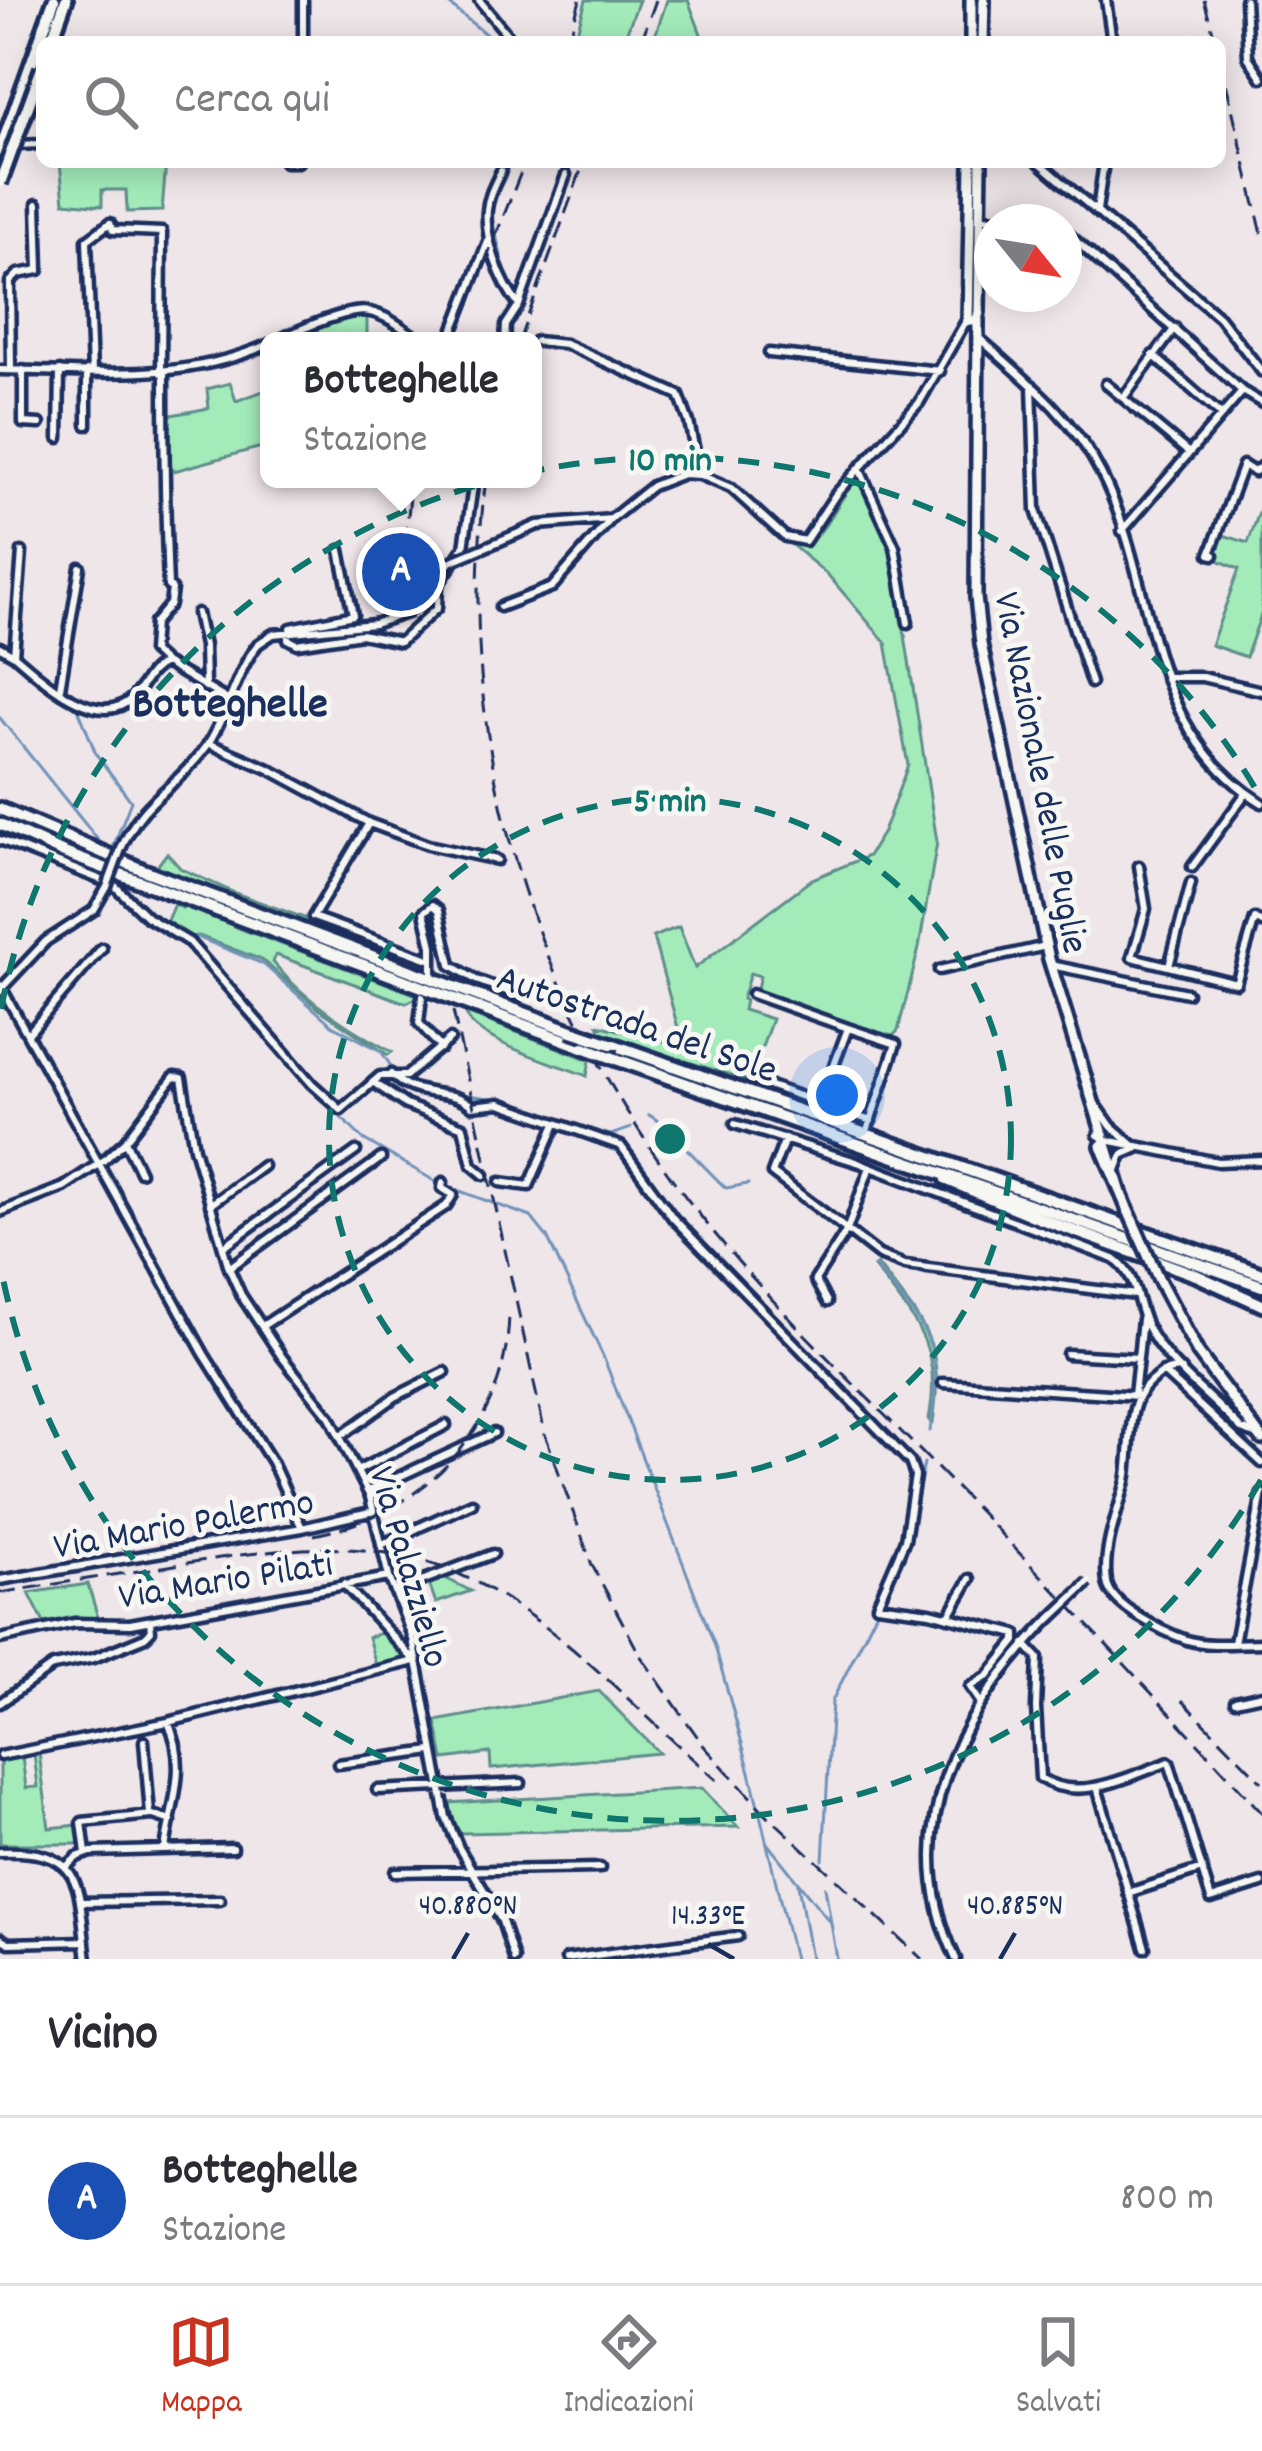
<!DOCTYPE html>
<html lang="it">
<meta charset="utf-8">
<style>
body{margin:0;font-family:Dekko,sans-serif;background:#f2f2f3;color:#2b2b33}
.compass{position:absolute;left:974px;top:204px;width:108px;height:108px;border-radius:50%;background:#fff;box-shadow:0 6px 30px #0003;rotate:120deg}
.you{position:absolute;left:837px;top:1095px;width:42px;height:42px;margin:-30px;border:9px solid #fff;border-radius:50%;background:#1a73e8;box-shadow:0 0 0 18px #1a73e833}
.badge{display:grid;place-items:center;width:78px;height:78px;border-radius:50%;background:#c8321e;color:#fff;font-size:39px;font-weight:700}
.pin{position:absolute;translate:-50% -50%;border:6px solid #fff;box-shadow:0 3px 12px #0006}
.popup{position:absolute;left:260px;top:332px;width:282px;height:156px;box-sizing:border-box;display:grid;place-content:center;border-radius:18px;background:#fff;filter:drop-shadow(0 3px 9px #0005);font-size:39px;white-space:nowrap;color:#7c7c81}
.popup b{font-size:45px;color:#2b2b33}
.popup::after{content:'';position:absolute;left:50%;top:100%;margin-left:-24px;border:24px solid transparent;border-top-color:#fff}
.list{margin:0;padding:0;list-style:none}
h2{display:flex;justify-content:space-between;align-items:center;height:156px;margin:0;padding:0 48px;font-size:51px}
h2 small{font-size:39px;font-weight:400;color:#7c7c81}
.list li{display:grid;grid-template-columns:78px 1fr auto;gap:36px;align-items:center;box-sizing:border-box;height:168px;padding:0 48px;border-top:3px solid #e1e1e2}
.list b{display:block;font-size:45px;white-space:nowrap}
.list p{margin:0;font-size:39px;white-space:nowrap;color:#7c7c81}
.list em{font-size:39px;font-style:normal;color:#7c7c81}
.icon{flex:none;width:66px;height:66px;fill:none;stroke:currentColor;stroke-width:2;stroke-linecap:round;stroke-linejoin:round}
.map{position:relative;flex:none;width:1262px;height:1959px;overflow:hidden}
.search{position:absolute;background:#fff;box-shadow:0 6px 30px #0003;left:36px;right:36px;top:36px;height:132px;display:flex;align-items:center;gap:30px;box-sizing:border-box;padding:0 42px;border-radius:18px;color:#7c7c81;font-size:45px}
.sheet{height:324px;background:#fff}
nav{display:flex;justify-content:space-around;align-items:center;box-sizing:border-box;height:168px;border-top:3px solid #e1e1e2;background:#fff;font-size:33px;color:#7c7c81}
nav a{display:grid;justify-items:center;gap:6px}
nav .on{color:#c8321e}
.map>svg:first-child{display:block}
.green{fill:#a3ecba;stroke:#5f8e8c;stroke-width:3}
.lines{fill:none;stroke-linecap:round;stroke-linejoin:round}
.stream{stroke:#7193b9;stroke-width:3}
.minor-casing{stroke:#1b2f5e;stroke-width:15}
.major-casing{stroke:#1b2f5e;stroke-width:18}
.highway-casing{stroke:#1b2f5e;stroke-width:20}
.minor{stroke:#f6f6f2;stroke-width:6}
.major{stroke:#f6f6f2;stroke-width:9}
.highway{stroke:#f6f6f2;stroke-width:10}
.rail{stroke:#1b2f5e;stroke-width:3;stroke-dasharray:18 9;stroke-linecap:butt}
.minor-bridge-casing{stroke:#1b2f5e;stroke-width:15;stroke-linecap:butt}
.major-bridge-casing{stroke:#1b2f5e;stroke-width:18;stroke-linecap:butt}
.highway-bridge-casing{stroke:#1b2f5e;stroke-width:20;stroke-linecap:butt}
.minor-bridge{stroke:#f6f6f2;stroke-width:6}
.major-bridge{stroke:#f6f6f2;stroke-width:9}
.highway-bridge{stroke:#f6f6f2;stroke-width:10}
.ticks{fill:none;stroke:#1b2f5e;stroke-width:4.5}
.ring{fill:none;stroke:#0f766e;stroke-width:6;stroke-dasharray:21 15}
.labels{text-anchor:middle;stroke-width:10;stroke-linejoin:round;paint-order:stroke}
.street-label{font-size:39px;fill:#1b2f5e;stroke:#f6f6f2}
.quarter-label{font-size:45px;font-weight:bold;fill:#1b2f5e;stroke:#f6f6f2}
.ticks-label{font-size:30px;text-anchor:middle;fill:#1b2f5e;stroke:#f6f6f2;stroke-width:10;stroke-linejoin:round;paint-order:stroke}
.centre{fill:#0f766e;stroke:#f6f6f2;stroke-width:6}
.ring-label{font-size:36px;text-anchor:middle;font-weight:bold;fill:#0f766e;stroke:#f6f6f2;stroke-width:10;stroke-linejoin:round;paint-order:stroke}
</style>
<div class="map">
<svg width="1262" height="1959" viewBox="0 0 1262 1959">
<rect width="100%" height="100%" fill="#efe6e9"/>
<filter id="ink" filterUnits="userSpaceOnUse"><feTurbulence type="fractalNoise" baseFrequency=".00833" numOctaves="2"/><feDisplacementMap in="SourceGraphic" scale="24" xChannelSelector="R" yChannelSelector="G"/><feConvolveMatrix kernelMatrix="1 2 1 2 8 2 1 2 1" color-interpolation-filters="sRGB"/></filter>
<g filter="url(#ink)">
<path class="green" d="M 586,0 L 639,0 L 623,42 L 574,42 Z
M 667,0 L 688,0 L 704,42 L 653,42 Z
M 60,162 L 166,162 L 162,211 L 127,212 L 126,190 L 102,190 L 102,206 L 64,202 Z
M 367,314 L 367,341 L 308,341 L 307,331 Z
M 230,383 L 236,401 L 269,389 L 269,445 L 174,471 L 168,462 L 166,416 L 209,408 L 207,389 Z
M 858,479 L 864,483 L 893,550 L 902,591 L 904,629 L 937,842 L 919,948 L 898,1031 L 888,1040 L 756,992 L 760,976 L 750,973 L 742,999 L 745,1000 L 743,1010 L 772,1019 L 750,1081 L 603,1036 L 598,1025 L 683,1046 L 653,937 L 679,927 L 695,968 L 812,879 L 868,856 L 883,832 L 908,765 L 886,643 L 828,575 L 793,546 C 825,546 836,497 858,479 Z
M 1262,504 L 1262,612 L 1246,657 L 1211,645 L 1239,569 L 1213,558 L 1220,534 L 1248,543 Z
M 167,853 L 180,868 L 235,893 L 425,962 L 429,974 L 155,869 Z
M 185,902 L 236,927 L 420,996 L 406,1003 L 276,955 L 273,962 C 303,1000 349,1029 392,1052 L 388,1055 L 319,1009 L 262,960 L 199,936 L 188,937 L 165,925 L 174,904 L 182,908 Z
M 466,1013 L 590,1060 L 587,1076 C 560,1065 471,1040 466,1013 Z
M 877,1264 C 925,1326 945,1341 933,1423 L 929,1419 C 943,1346 915,1321 874,1267 Z
M 441,1576 L 471,1591 L 436,1603 L 428,1581 Z
M 88,1584 L 98,1618 L 73,1617 L 44,1623 L 29,1593 Z
M 385,1632 L 408,1660 L 377,1669 L 368,1637 Z
M 599,1691 L 659,1753 L 491,1769 L 490,1753 L 444,1759 L 436,1721 Z
M 39,1753 L 49,1828 L 79,1825 L 81,1844 L 0,1844 L 0,1758 L 22,1757 L 26,1788 L 38,1787 L 34,1754 Z
M 702,1788 L 738,1827 L 461,1833 L 456,1828 L 449,1803 Z"/>
<g class="lines">
<path class="stream" d="M 444,0 L 495,42
M 507,280 L 490,210 L 509,162
M 0,652 L 29,671
M 71,701 L 77,706 L 96,754 L 131,801 L 114,845
M 0,718 L 102,845
M 164,932 L 188,946 L 310,1087 L 363,1139 L 438,1183 L 531,1217 L 547,1237 L 603,1356 L 715,1646 L 750,1772 L 794,1959
M 190,939 L 197,937 L 263,964 L 332,1025 L 381,1051 L 396,1074
M 449,1092 L 502,1100 L 544,1115
M 649,1115 C 662,1120 709,1173 726,1188 L 748,1184
M 576,1127 L 611,1135 L 631,1128
M 875,1266 C 931,1335 943,1340 930,1431
M 882,1600 L 905,1557 L 924,1463
M 767,1843 L 829,1921
M 823,1860 L 832,1701 L 878,1609
M 798,1884 L 811,1959
M 825,1887 L 837,1959"/>
<defs>
<path id="minor" d="M 303,0 L 303,42
M 479,0 L 513,42
M 1106,0 L 1112,42
M 1245,0 L 1248,57 L 1262,78
M 16,145 L 42,144
M 285,162 L 298,162
M 1039,162 L 1219,317 L 1262,372
M 0,166 L 6,148
M 501,171 C 495,184 488,196 487,210 C 484,238 501,284 519,305
M 1097,210 L 1104,162
M 981,218 L 1050,222
M 1064,230 L 1242,391 L 1262,403
M 979,338 C 1025,379 1073,417 1101,473 C 1160,588 1139,726 1262,803
M 276,341 C 297,331 348,307 370,312 C 389,316 406,331 422,341
M 449,341 L 489,239
M 505,341 L 506,325 L 519,305 L 566,175
M 536,341 L 565,344 L 679,395 L 689,422 L 700,475
M 769,353 L 940,371
M 1153,355 L 1221,415
M 0,370 C 96,371 178,384 269,344
M 11,370 L 10,282 L 18,274 L 39,270 L 37,204
M 23,370 L 23,423 L 40,424
M 87,371 L 87,425
M 92,372 L 87,240 L 110,223 L 113,230 L 162,232 L 161,373
M 164,373 C 164,444 165,515 168,586 L 172,589 L 170,604 L 154,623 L 152,651 L 165,663 L 231,702
M 1106,384 L 1189,453
M 1032,385 L 1036,510 L 1091,683
M 1124,397 L 1175,328
M 59,438 L 60,371
M 859,468 L 895,547 L 908,623
M 538,525 L 611,519 L 652,486 L 683,474 L 700,475 L 731,488 L 785,537 L 805,541 L 836,494 L 919,403 L 966,321
M 1122,531 L 1241,393
M 340,550 L 353,615 L 291,628 L 288,639 L 297,644 L 361,634 L 400,642 L 437,608 L 438,585 L 464,547 L 474,479
M 22,552 L 14,655 C 41,678 97,732 132,698 C 145,686 147,670 165,663
M 1214,555 L 1210,554 L 1243,465 L 1254,472 L 1262,466
M 500,607 L 552,587 L 611,519
M 197,613 L 204,646 L 205,686
M 0,647 L 14,655
M 1165,677 L 1202,677 L 1262,691
M 60,688 L 80,567
M 208,743 L 269,769 L 369,823 L 313,917 L 429,959
M 369,823 L 428,845 L 497,860
M 0,840 L 104,881
M 121,849 C 142,798 176,789 206,747 C 228,715 235,673 258,644 L 273,634 L 374,624
M 1139,866 L 1146,909 L 1132,957 L 1236,983 L 1255,919 L 1262,923
M 1192,867 L 1246,793
M 113,884 L 147,917 L 189,942 L 312,1084 L 341,1110 L 380,1076 L 406,1076 L 450,1039
M 1051,965 L 1187,993
M 1169,966 L 1191,883
M 939,970 L 1046,946
M 432,973 L 432,946 L 424,912 L 433,905 L 439,910 L 451,965 L 476,980 L 520,996
M 0,985 L 204,1354 L 272,1462 L 302,1528
M 0,990 L 46,941 L 94,910 L 107,887
M 752,994 L 848,1028 L 820,1103
M 422,997 L 419,1023 L 441,1048
M 848,1028 L 896,1044 L 868,1128
M 29,1033 L 102,948
M 391,1074 C 417,1101 450,1086 472,1106 L 500,1103 L 621,1146 L 673,1218 L 910,1462 L 915,1476 L 905,1540 L 877,1605 L 930,1612 L 1016,1634 L 1016,1641 L 988,1676 L 970,1687 L 981,1703
M 373,1082 L 406,1105 L 463,1127 L 472,1165 L 484,1175
M 759,1082 L 871,1121
M 1097,1106 L 1111,1126 L 1132,1144
M 735,1124 L 860,1163 L 1114,1259 C 1138,1276 1135,1299 1146,1324 C 1165,1365 1211,1396 1241,1429 L 1258,1435
M 1098,1135 L 1106,1140 L 1218,1162 L 1262,1160
M 785,1139 L 772,1173 L 847,1230 L 870,1167
M 125,1141 L 140,1172
M 1116,1170 L 1122,1155 L 1138,1148
M 500,1182 L 529,1186 L 556,1124
M 210,1205 L 263,1166
M 0,1212 L 64,1187 L 103,1161 L 125,1141 L 174,1077 L 182,1078 L 194,1148 L 229,1268 L 241,1295 L 282,1357 L 330,1417 L 370,1497 L 389,1577 L 413,1639 L 446,1817 L 459,1848 L 502,1921 L 514,1959
M 223,1247 L 356,1151
M 229,1268 L 381,1158
M 827,1302 L 815,1280 L 847,1230 L 879,1255 L 905,1265 L 1136,1295
M 264,1325 L 446,1206 L 453,1195 L 442,1188 L 443,1182
M 1067,1354 L 1138,1358 L 1134,1395
M 1138,1358 L 1142,1319
M 1182,1370 C 1165,1366 1146,1383 1138,1398 C 1128,1416 1131,1459 1126,1481 C 1118,1512 1102,1550 1107,1582 C 1110,1606 1164,1632 1187,1640 C 1209,1647 1239,1643 1262,1643
M 1163,1372 L 1262,1463
M 943,1383 L 1139,1396
M 341,1436 L 395,1397 L 445,1372
M 359,1470 L 446,1425
M 368,1491 L 494,1433
M 381,1545 L 472,1503
M 0,1580 L 302,1528 L 374,1511
M 395,1591 L 493,1554
M 948,1617 L 970,1579
M 0,1639 L 75,1623 L 130,1624 L 389,1577
M 1234,1643 L 1262,1493
M 1025,1644 L 1038,1658 L 1036,1708 L 1040,1778 C 1079,1804 1129,1776 1169,1762 L 1211,1899 L 1262,1883
M 1235,1701 L 1262,1695
M 0,1703 L 53,1666 L 94,1658 L 145,1637 L 151,1631 L 150,1621
M 144,1741 L 150,1814 L 171,1821
M 0,1756 L 168,1722 L 415,1661 L 344,1584
M 338,1764 L 432,1751
M 1097,1787 L 1145,1948
M 377,1790 L 521,1783
M 165,1849 C 171,1806 189,1765 168,1722
M 0,1852 C 88,1849 77,1887 87,1959
M 86,1853 L 82,1822 L 152,1815
M 67,1866 L 77,1857 L 91,1852 L 233,1848
M 395,1872 L 600,1868
M 1128,1893 L 1202,1869
M 80,1902 L 220,1900
M 0,1938 L 9,1943 L 85,1941
M 566,1959 L 738,1936
M 956,1959 C 895,1831 959,1710 1051,1618"/>
<path id="major" d="M 971,0 L 971,42
M 983,42 L 984,0
M 971,162 L 968,321 L 977,321 L 979,312
M 979,312 L 981,162
M 978,320 L 976,597 L 981,644 L 1049,959 L 1121,1193
M 1101,1146 L 1127,1208
M 1159,1280 L 1198,1353 L 1262,1439"/>
<path id="highway" d="M 51,42 L 66,0
M 0,151 L 54,0
M 0,809 L 143,870 L 569,1030
M 0,824 L 64,853 L 583,1047
M 611,1044 L 1262,1274
M 616,1059 L 1262,1286
M 947,1180 L 1038,1218 L 1196,1275 L 1262,1305"/>
</defs>
<use href="#minor" class="minor-casing"/>
<use href="#major" class="major-casing"/>
<use href="#highway" class="highway-casing"/>
<use href="#minor" class="minor"/>
<use href="#major" class="major"/>
<use href="#highway" class="highway"/>
<path class="rail" d="M 1204,0 L 1216,42
M 568,42 L 580,0
M 641,42 L 656,0
M 1220,58 L 1262,234
M 454,341 L 525,162
M 519,341 L 584,162
M 486,479 C 450,748 537,1015 707,1224 C 779,1314 864,1393 944,1475 C 1052,1586 1158,1699 1262,1813
M 396,624 L 412,479
M 453,1011 L 545,1434 L 592,1565 L 640,1655 L 704,1746 L 764,1812 L 922,1959
M 314,1535 C 425,1514 508,1427 509,1312
M 0,1593 C 60,1583 121,1574 181,1564 C 305,1544 407,1531 516,1606 C 588,1654 651,1724 717,1780
M 1182,1700 L 1262,1782"/>
<defs>
<path id="minor-bridge" d="M 374,624 L 407,613 L 450,562 L 538,525
M 107,887 L 121,849
M 1051,1618 L 1089,1582"/>
<path id="major-bridge" d="M 1127,1208 L 1159,1280"/>
<path id="highway-bridge" d="M 0,183 L 42,68
M 569,1030 L 611,1044
M 583,1047 L 616,1059"/>
</defs>
<use href="#minor-bridge" class="minor-bridge-casing"/>
<use href="#major-bridge" class="major-bridge-casing"/>
<use href="#highway-bridge" class="highway-bridge-casing"/>
<use href="#minor-bridge" class="minor-bridge"/>
<use href="#major-bridge" class="major-bridge"/>
<use href="#highway-bridge" class="highway-bridge"/>
</g>
</g>
<path class="ticks" d="M 708,1944 L 734,1959M 453,1959 L 468,1933M 1000,1959 L 1015,1933"/>
<g class="ring">
<circle cx="670" cy="1139" r="341"/>
<path d="M1261 1480A682 682 0 0 1 1 1269M1 1009A682 682 0 0 1 1261 798"/>
</g>
<g class="labels">
<g class="street-label">
<text transform="translate(1044 772) rotate(79)" y="14">Via Nazionale delle Puglie</text>
<text transform="translate(638 1021) rotate(19)" y="14">Autostrada del Sole</text>
<text transform="translate(183 1521) rotate(-10)" y="14">Via Mario Palermo</text>
<text transform="translate(412 1566) rotate(74)" y="14">Via Palazziello</text>
<text transform="translate(225 1577) rotate(-9)" y="14">Via Mario Pilati</text>
</g>
<g class="quarter-label">
<text x="230" y="716">Botteghelle</text>
</g>
</g>
<g class="ticks-label">
<text x="468" y="1914">40.880°N</text>
<text x="1015" y="1914">40.885°N</text>
<text x="708" y="1924">14.33°E</text>
</g>
<circle cx="670" cy="1139" r="18" class="centre"/>
<g class="ring-label">
<text x="670" y="470">10 min</text>
<text x="670" y="811">5 min</text>
</g>
</svg>
<svg class="compass" viewBox="-18 -18 36 36"><path d="M0-13l5 13h-10z" fill="#e53935"/><path d="M0 13l5-13h-10z" fill="#7c7c81"/></svg>
<div class="you"></div>
<div class="pin badge" style="left:401px;top:572px;background:#1a4fb4">A</div>
<div class="popup"><b>Botteghelle</b>Stazione</div>
<div class="search"><svg class="icon" aria-label="search" viewBox="0 0 24 24"><circle cx="10" cy="10" r="6"/><path d="M15 15l6 6"/></svg>Cerca qui</div>
</div>
<section class="sheet">
<h2>Vicino<small></small></h2>
<ul class="list">
<li><span class="badge" style="background:#1a4fb4">A</span><div><b>Botteghelle</b><p>Stazione</p></div><em>800 m</em></li>
</ul>
</section>
<nav>
<a class="on"><svg class="icon" aria-label="map" viewBox="0 0 24 24"><path d="M3 6l6-2 6 2 6-2v14l-6 2-6-2-6 2zM9 4v14M15 6v14"/></svg>Mappa</a>
<a><svg class="icon" aria-label="directions" viewBox="0 0 24 24"><path d="M12 3l9 9-9 9-9-9zM9 14v-3h6M13 9l2 2-2 2"/></svg>Indicazioni</a>
<a><svg class="icon" aria-label="saved" viewBox="0 0 24 24"><path d="M7 4h10v16l-5-4-5 4z"/></svg>Salvati</a>
</nav>
